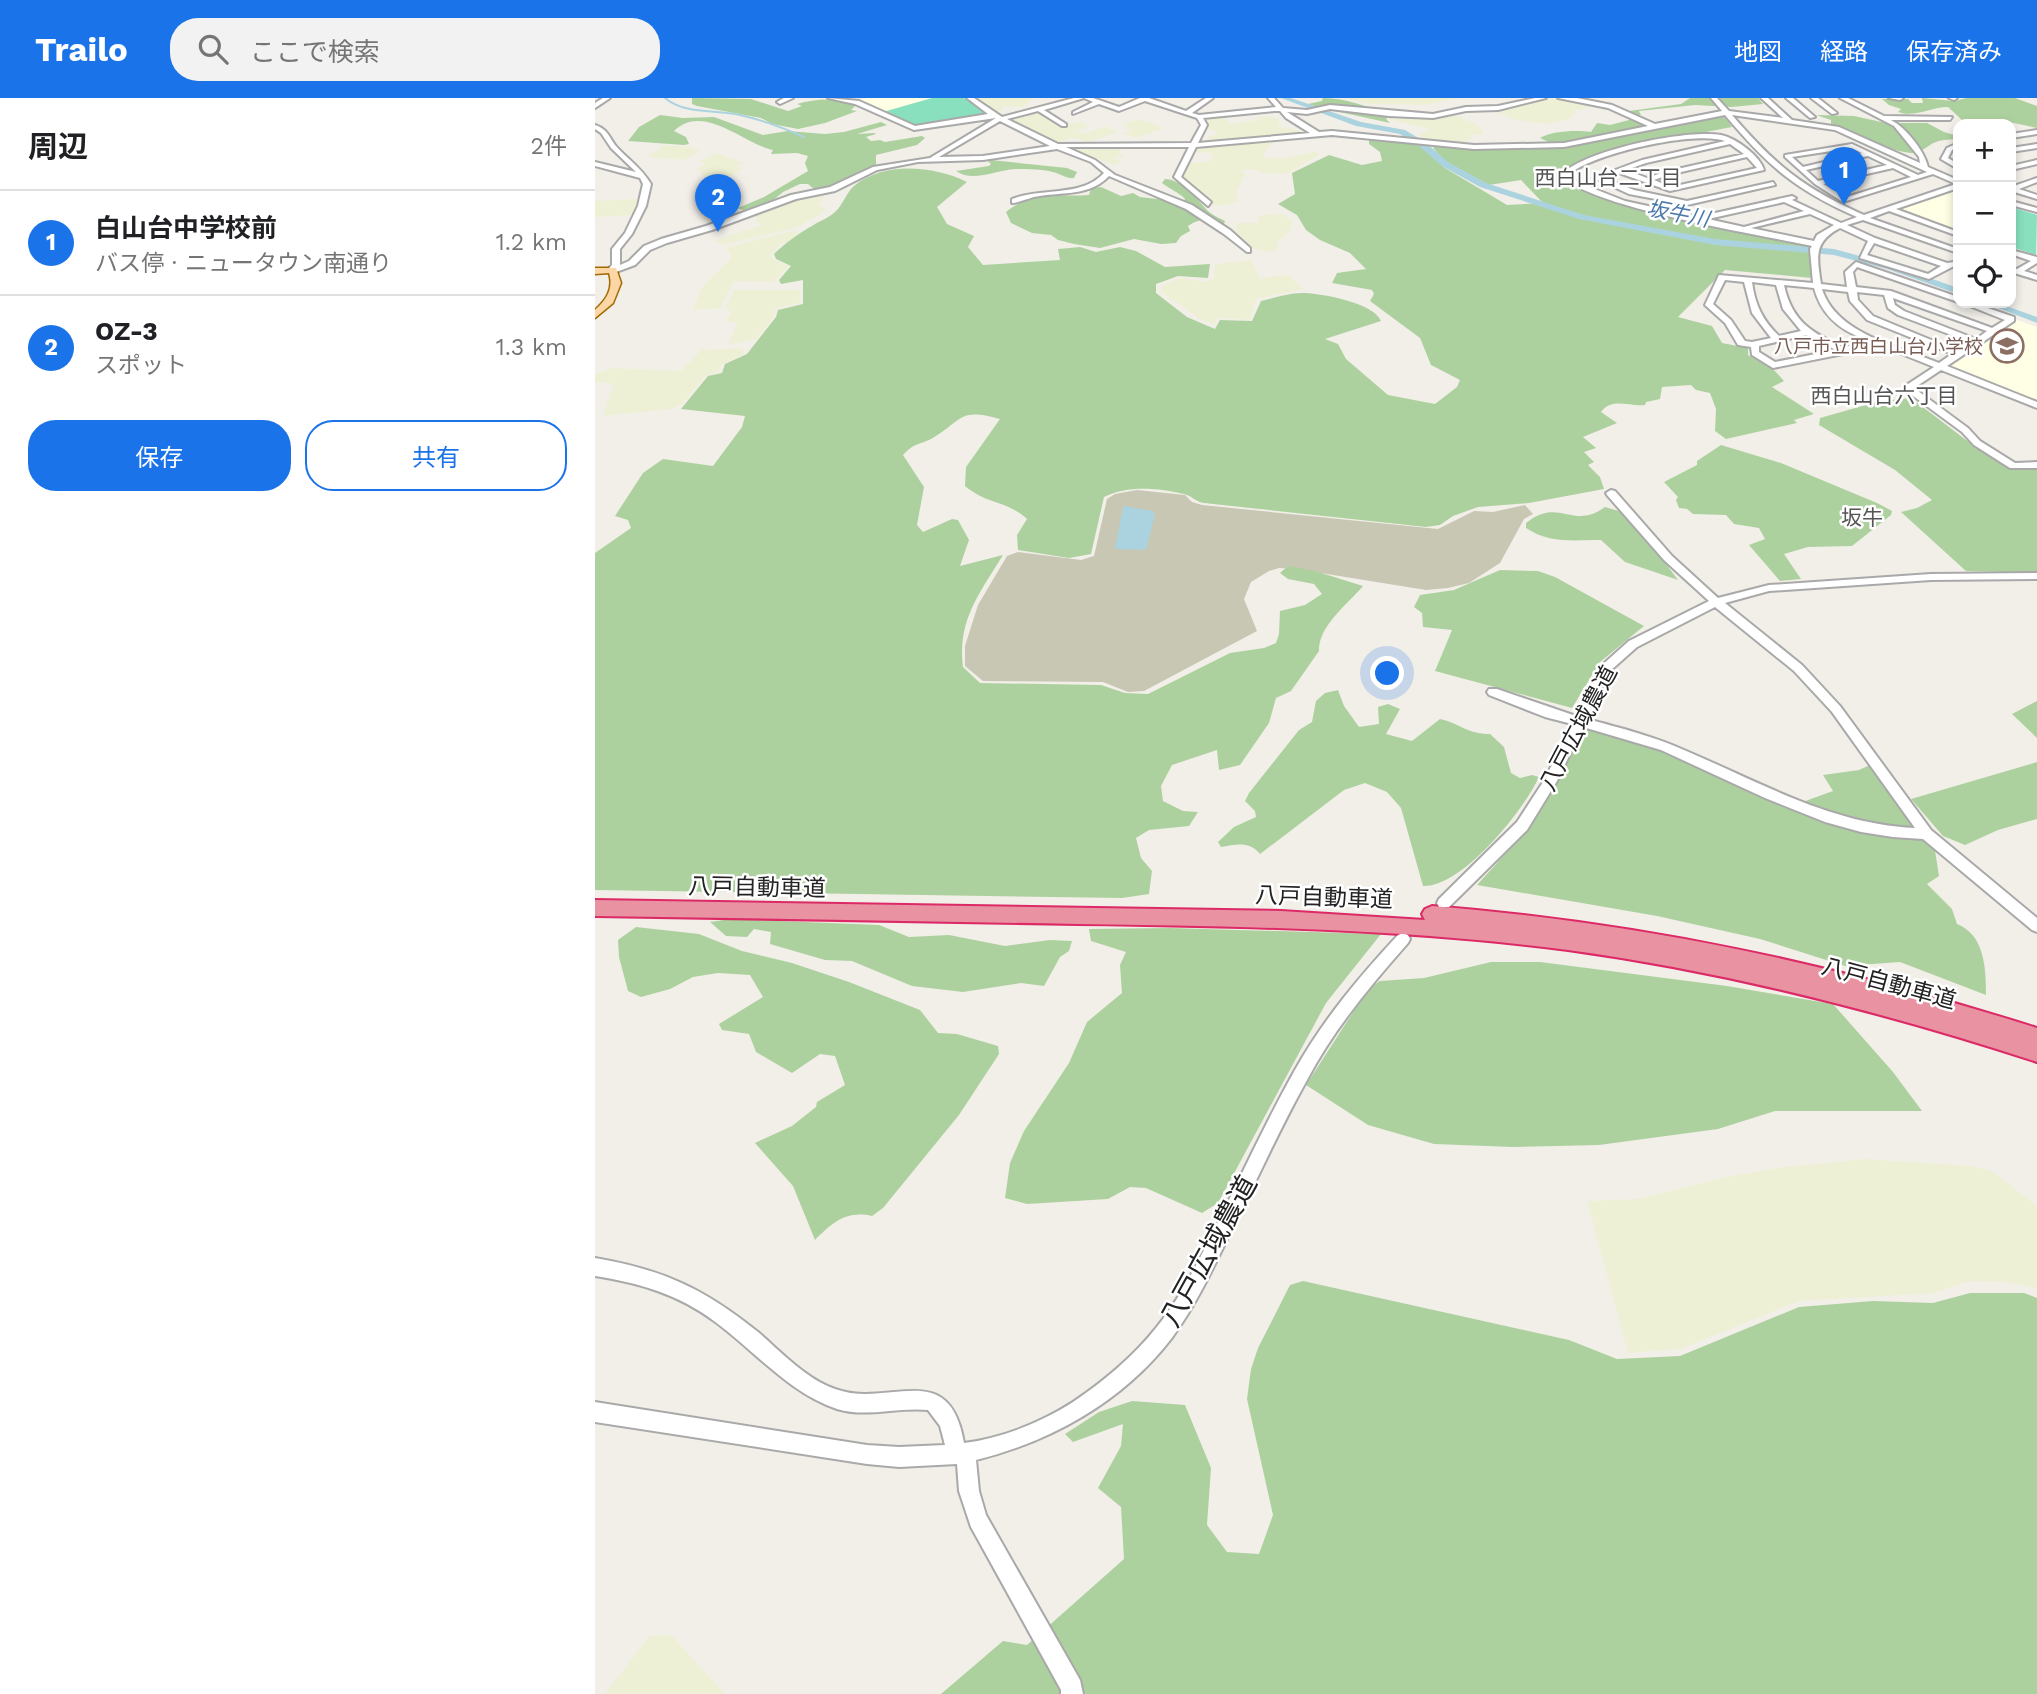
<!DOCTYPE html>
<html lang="ja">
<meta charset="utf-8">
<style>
body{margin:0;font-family:"Work Sans","Noto Sans JP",sans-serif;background:#f2f2f2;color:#202124}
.controls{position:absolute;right:21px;top:21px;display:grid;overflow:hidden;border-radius:14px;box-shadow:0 4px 10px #0003}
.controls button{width:63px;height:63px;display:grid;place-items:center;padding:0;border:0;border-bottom:2px solid #e0e0e0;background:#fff;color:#202124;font:35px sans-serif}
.you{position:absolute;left:793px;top:576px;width:24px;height:24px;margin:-18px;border:5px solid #fff;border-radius:50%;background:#1a73e8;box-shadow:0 0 0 10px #1a73e833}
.badge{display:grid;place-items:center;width:46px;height:46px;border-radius:50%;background:#1a73e8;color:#fff;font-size:23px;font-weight:700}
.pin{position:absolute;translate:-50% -58px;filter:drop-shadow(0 2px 4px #0008)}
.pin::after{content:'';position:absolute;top:37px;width:24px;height:21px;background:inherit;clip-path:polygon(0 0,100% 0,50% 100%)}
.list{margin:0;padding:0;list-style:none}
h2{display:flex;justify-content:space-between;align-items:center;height:91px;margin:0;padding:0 28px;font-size:30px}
h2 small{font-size:23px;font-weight:400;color:#757577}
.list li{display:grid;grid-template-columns:46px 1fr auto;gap:21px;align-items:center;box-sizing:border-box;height:105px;padding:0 28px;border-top:2px solid #e0e0e0}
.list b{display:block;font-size:26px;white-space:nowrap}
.list p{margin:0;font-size:23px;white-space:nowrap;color:#757577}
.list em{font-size:23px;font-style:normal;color:#757577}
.actions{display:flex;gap:14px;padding:21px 28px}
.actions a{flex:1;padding:16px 0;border:2px solid #1a73e8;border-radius:28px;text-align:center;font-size:24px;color:#1a73e8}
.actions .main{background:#1a73e8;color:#fff}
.icon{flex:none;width:38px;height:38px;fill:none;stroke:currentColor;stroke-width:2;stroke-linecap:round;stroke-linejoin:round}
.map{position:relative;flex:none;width:1442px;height:1596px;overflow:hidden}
header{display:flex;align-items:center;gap:42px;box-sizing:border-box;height:98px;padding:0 35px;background:#1a73e8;color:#fff}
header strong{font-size:33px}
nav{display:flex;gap:38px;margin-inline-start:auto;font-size:24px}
.search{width:490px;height:63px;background:#f2f2f2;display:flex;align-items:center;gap:18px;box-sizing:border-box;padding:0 24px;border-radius:28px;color:#757577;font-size:26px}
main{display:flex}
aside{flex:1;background:#fff}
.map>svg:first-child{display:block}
.education{fill:#ffffe5}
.construction{fill:#c7c7b4}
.farmland{fill:#eef0d5}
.forest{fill:#add19e}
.pitch{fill:#88e0be}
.water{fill:#aad3df}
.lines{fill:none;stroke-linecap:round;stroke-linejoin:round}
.stream{stroke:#aad3df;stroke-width:2}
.river{fill:#aad3df;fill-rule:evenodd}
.minor-casing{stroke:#a9a9a9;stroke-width:4}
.major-casing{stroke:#a06b00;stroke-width:3}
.highway-casing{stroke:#dc2a67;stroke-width:4}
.minor{fill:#fff;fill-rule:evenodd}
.major{fill:#fcd6a4;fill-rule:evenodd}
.highway{fill:#e892a2;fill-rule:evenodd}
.labels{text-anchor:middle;stroke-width:5;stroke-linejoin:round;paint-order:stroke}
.far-education-label{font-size:19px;fill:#785e54;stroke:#fff;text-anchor:end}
.far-neighbourhood-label{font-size:21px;fill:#555;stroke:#fff}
.far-water-label{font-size:21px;font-style:italic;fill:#4a7aab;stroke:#fff}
.far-quarter-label{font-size:21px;fill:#555;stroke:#fff}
.street-label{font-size:23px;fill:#222;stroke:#fff}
.near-street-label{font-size:28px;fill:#222;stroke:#fff}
</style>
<header>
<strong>Trailo</strong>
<div class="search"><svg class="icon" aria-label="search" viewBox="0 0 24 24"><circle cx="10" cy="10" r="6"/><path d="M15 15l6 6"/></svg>ここで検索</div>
<nav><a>地図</a><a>経路</a><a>保存済み</a></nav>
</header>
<main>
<aside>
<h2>周辺<small>2件</small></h2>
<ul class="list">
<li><span class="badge">1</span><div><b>白山台中学校前</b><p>バス停 · ニュータウン南通り</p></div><em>1.2 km</em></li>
<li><span class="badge">2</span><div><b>OZ-3</b><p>スポット</p></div><em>1.3 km</em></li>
</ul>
<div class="actions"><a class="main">保存</a><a>共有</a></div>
</aside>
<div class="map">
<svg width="1442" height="1596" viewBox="0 0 1442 1596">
<rect width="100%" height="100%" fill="#f2efe9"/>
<path class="education" d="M 271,0 L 373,0 L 396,16 L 319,29 L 258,3 Z
M 1363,90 L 1363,134 L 1300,112 Z
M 1422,222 L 1442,229 L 1442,304 L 1352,267 Z"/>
<path class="construction" d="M 542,392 L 590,397 L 597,404 L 607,407 L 843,431 L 879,413 L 898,414 L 930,407 L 938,416 L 929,421 L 905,465 L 874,485 L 853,490 L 831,492 L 701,471 L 684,470 L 674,473 L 656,484 L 649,501 L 662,533 L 549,593 L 533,594 L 508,584 L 388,583 L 370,568 L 370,548 L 383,507 L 412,458 L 423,454 L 486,462 L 499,458 L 512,401 L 520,396 Z"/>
<path class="farmland" d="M 378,0 L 438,0 L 428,9 L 408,8 L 407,13 L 398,14 Z
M 750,0 L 864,0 L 831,7 L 772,6 Z
M 951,0 L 1002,6 L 986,12 L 978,11 L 981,15 L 972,22 L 951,26 L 916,21 L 900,12 Z
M 444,13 L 468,27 L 485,24 L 494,28 L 482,33 L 488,36 L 510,28 L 523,34 L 493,44 L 478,39 L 462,45 L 411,21 Z
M 674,18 L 684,21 L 684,28 L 709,34 L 615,44 L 612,38 L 619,38 L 622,33 L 610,31 L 611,26 L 607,19 L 628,19 L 635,26 L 662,22 L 662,19 Z
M 804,18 L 861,18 L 882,26 L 889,36 L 874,37 L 876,41 L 865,45 L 830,41 L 824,37 L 833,31 L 793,21 Z
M 544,21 L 570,30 L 541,40 L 528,35 L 537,32 L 529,29 L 533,27 L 529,25 Z
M 680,42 L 669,55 L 670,60 L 692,60 L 722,53 L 724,57 L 692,76 L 668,75 L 660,71 L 646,72 L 650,77 L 641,94 L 644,104 L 625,108 L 614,105 L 584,80 L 590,69 L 597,65 L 616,63 L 617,55 L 597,54 L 599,50 Z
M 68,47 L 96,49 L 105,53 L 89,62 L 54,59 L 55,55 L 60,54 Z
M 481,49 L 527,51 L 523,55 L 531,57 L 520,60 L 526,64 L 519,67 L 476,52 Z
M 122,55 L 149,65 L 141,68 L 148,71 L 128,82 L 112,80 L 101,70 L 111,67 L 105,63 Z
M 230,97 L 224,107 L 230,111 L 228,115 L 203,129 L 128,147 L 121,142 L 166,127 L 160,123 L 164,120 L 155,117 L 204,100 Z
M 45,101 L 39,117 L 0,119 L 0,103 Z
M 682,116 L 690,117 L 698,125 L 695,133 L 681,146 L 683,150 L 675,154 L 656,150 L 635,133 L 642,131 L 642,125 L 663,125 L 665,117 Z
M 197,133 L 203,134 L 198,141 L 185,146 L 176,157 L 179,162 L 193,168 L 178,184 L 139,183 L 125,210 L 98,212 L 107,189 L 136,161 L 136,156 L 130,150 Z
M 657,162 L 664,180 L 693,177 L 709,191 L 661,201 L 655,222 L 622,220 L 619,227 L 605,221 L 566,194 L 567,188 L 584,180 L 612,184 L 619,179 L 620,166 Z
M 139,192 L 205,192 L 205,205 L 181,210 L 178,220 L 161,241 L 133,247 L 143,224 L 131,224 L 136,214 L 131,209 Z
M 147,250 L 149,256 L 126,267 L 123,274 L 110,278 L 87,306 L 76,311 L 8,318 L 19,286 L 0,284 L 0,277 L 17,270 L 86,273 L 106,252 Z
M 1270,1061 L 1376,1068 L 1397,1073 L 1442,1108 L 1442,1190 L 1410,1184 L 1374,1183 L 1339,1195 L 1204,1203 L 1085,1251 L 1033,1255 L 992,1103 L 1043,1101 L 1123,1081 L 1182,1070 Z
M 76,1537 L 130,1596 L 10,1596 L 54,1538 Z"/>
<path class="forest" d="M 97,0 L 156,1 L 193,13 L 207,8 L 202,6 C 222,0 242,0 262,6 L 256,12 L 262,13 L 230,25 L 203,31 L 177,26 L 166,20 L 102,8 L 97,6 Z
M 728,0 C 752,0 772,9 795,17 L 791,21 L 795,25 L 740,13 L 738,9 L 725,10 L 713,6 L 727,3 Z
M 1095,0 L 1163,0 L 1168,6 L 1137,9 L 1100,7 L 1044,13 L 1046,17 L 1043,18 L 1034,13 L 1086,6 Z
M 1327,0 L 1359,3 L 1372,0 L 1420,0 L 1442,8 L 1442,30 L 1400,21 L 1367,22 L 1353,9 C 1335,9 1320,20 1303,14 L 1306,11 L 1294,7 L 1287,1 L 1313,1 L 1317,5 L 1328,5 Z
M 65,17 L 88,20 L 119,19 L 168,37 L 193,33 L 230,36 L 249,34 L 286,24 L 292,27 L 262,36 L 279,35 L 281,36 L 271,39 L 276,43 L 285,42 L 290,44 L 327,38 L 330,40 L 322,47 L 281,57 L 281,67 L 236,89 L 220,92 L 213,86 L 205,86 L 188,94 L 175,105 L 150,113 L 143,110 L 169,99 L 213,73 L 210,65 L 213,58 L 202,55 L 176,56 L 178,52 C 149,46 108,4 79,33 L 91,39 L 94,46 L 89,47 L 33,43 L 44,29 Z
M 1221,17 L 1259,18 L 1291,25 L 1332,25 L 1349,34 L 1363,38 L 1363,41 C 1356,42 1348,41 1341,44 C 1332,47 1327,56 1316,55 C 1288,52 1263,34 1236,27 L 1236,22 Z
M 1124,18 L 1131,20 L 1137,29 L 1022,51 L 963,73 C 981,109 1170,138 1213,146 L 1217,180 L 1130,172 L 1083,219 L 1117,228 L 1127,245 L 1153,250 L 1153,257 L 1180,273 L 1189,283 L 1177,289 L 1219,316 L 1199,322 L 1202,325 L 1131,341 L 1120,333 L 1121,311 L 1115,295 L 1101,292 L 1096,287 L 1067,289 L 1065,301 L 1051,304 L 1050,307 C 1034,309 1017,299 1006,314 L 1022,325 L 988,339 L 1001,350 L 989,354 L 999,364 L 993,367 L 1005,379 L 1009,391 L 934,405 L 883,409 L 858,418 L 845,427 L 831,429 L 609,405 C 601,404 597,398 589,396 C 564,390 532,387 509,399 L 496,456 L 474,460 L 423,452 L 422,437 L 432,421 C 411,402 393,407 370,388 L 371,369 L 405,321 C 362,309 368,323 336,341 C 322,348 322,343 308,357 L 329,389 L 322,427 L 328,434 L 357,421 L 363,422 L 374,442 L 365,468 L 408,457 C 385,495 362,522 368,569 L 385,585 L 506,587 L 530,595 L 553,596 L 635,555 L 669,550 L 681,545 L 684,536 L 685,513 L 710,507 L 727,496 L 719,486 L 693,481 L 685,475 L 693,468 L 720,473 L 768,488 C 754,505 723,528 724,553 L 696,593 L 681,600 L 674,625 L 645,667 L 624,672 L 622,652 L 577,667 L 566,688 L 568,703 L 588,713 L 603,714 L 594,728 L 554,732 L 541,740 L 546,760 L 557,773 L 554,796 L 527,800 L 0,792 L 0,455 L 36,430 L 33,422 L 20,418 L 48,375 L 68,361 L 118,368 L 147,329 L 150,318 L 86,311 L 113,278 L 127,275 L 130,266 L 152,256 L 181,219 L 183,212 L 208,206 L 208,182 L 186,186 L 184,182 L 196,168 L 181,161 L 179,156 C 189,146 204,135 217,128 C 224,123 234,120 240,114 C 248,107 251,95 259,88 C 289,63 339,68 372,84 L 342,109 L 352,126 L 379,138 L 373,149 L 388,167 L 465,162 L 463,151 L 485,149 L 501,154 L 525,149 L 541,153 L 570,169 L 615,166 L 613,180 L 583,178 L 561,186 L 561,195 L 592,219 L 620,231 L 625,222 L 657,223 L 666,203 C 679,200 696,194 710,195 C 729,196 779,205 786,223 L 730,241 L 743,246 L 751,261 L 793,297 L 840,306 L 862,289 L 865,282 L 836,267 L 825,240 L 775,203 L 779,196 L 777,192 L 737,185 L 742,175 L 771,171 L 755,155 L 725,142 L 711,132 L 702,117 L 683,106 L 700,96 L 697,75 L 734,57 L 767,67 L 787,63 L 785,54 L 774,46 L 774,39 L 823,46 L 850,70 L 912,107 L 948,105 L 926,82 L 894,87 L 851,64 L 838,50 L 843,47 L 880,51 L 975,48 Z
M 1042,20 L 1056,28 L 965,45 L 956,45 L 945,40 C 957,33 981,32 996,34 L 1002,25 L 1015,27 Z
M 396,62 L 472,70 L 482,74 L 479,80 C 472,81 466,76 458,74 C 446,71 433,71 420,71 C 401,72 378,85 361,73 L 394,68 L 396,66 L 393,63 Z
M 570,81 C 585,81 602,100 611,111 C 615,116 624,120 630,123 L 628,129 C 614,121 607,119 593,128 L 595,133 L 586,138 L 581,145 L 566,146 L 539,141 L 505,150 L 479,146 L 463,142 L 456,137 L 437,135 L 416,125 L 411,114 C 443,89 459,100 494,97 L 496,90 L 506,89 L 526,98 L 538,95 L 545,99 L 588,104 L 590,101 C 584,94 574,91 567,85 Z
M 1316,300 L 1375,345 L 1416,371 L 1442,370 L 1442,475 L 1371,473 L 1306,414 L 1322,410 L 1337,402 L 1300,372 L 1224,327 L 1225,320 L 1285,303 Z
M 1126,347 L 1186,365 L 1282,405 L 1297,413 L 1296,417 L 1257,448 L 1213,449 L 1189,456 L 1206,481 L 1185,483 L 1154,447 L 1170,441 L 1164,430 L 1139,426 L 1131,417 L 1098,416 L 1092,411 L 1084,410 L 1081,402 L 1083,399 L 1069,384 L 1102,367 L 1102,363 Z
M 1010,409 L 1027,414 L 1057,447 L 1083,482 L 1030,464 L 1006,442 C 978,442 955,446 931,430 L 931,425 C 964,398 978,433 1010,409 Z
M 905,472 L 943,473 L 960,479 L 1049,528 L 1005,564 L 977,610 L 840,573 L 857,532 L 828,529 L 827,515 L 819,509 L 825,497 L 859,492 Z
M 743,592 L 749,608 L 764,629 L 784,626 L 783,609 L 793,606 L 805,611 L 791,636 L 817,643 L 845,621 C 867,626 871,636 895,636 L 909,649 L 916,675 L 925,680 L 937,677 L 944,679 C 929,712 867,790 828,788 L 806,710 L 792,694 L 770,685 L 749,692 L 665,756 C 655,743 641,746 626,749 L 623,744 L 639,729 L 661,719 L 660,713 L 650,703 L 654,695 L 704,632 L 717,624 L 721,603 L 730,595 Z
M 1442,603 L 1442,640 L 1417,616 Z
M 987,624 L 1035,637 L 1191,710 L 1238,693 L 1228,677 L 1264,672 L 1277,666 L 1339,746 L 1344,778 L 1332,786 L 1357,811 L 1362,826 C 1390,837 1391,871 1391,897 L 1305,864 L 1250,868 L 1165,841 L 1062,818 L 882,787 L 932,732 L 962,685 Z
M 1442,664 L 1442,721 L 1403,732 L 1370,747 L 1348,738 L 1316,701 Z
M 136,821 L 284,827 L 314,839 L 354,837 L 410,848 L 455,842 L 477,843 L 474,853 L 465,859 L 449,888 L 426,885 L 368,894 L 317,888 L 257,863 L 230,862 L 175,846 L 176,834 L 159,831 L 152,839 L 131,838 L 115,824 Z
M 41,829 L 104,836 L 147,853 L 197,865 L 254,884 L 325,912 L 343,935 L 362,936 L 403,948 L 404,956 L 364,1017 L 288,1110 L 277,1118 C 251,1112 237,1125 220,1142 L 198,1088 L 160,1045 L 197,1028 L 221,1009 L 222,1004 L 250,987 L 240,958 L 225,956 L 197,975 L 161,954 L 154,936 L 127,932 L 124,926 L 168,899 L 155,877 L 123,875 L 98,879 L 75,891 L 46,899 L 33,893 L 24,859 L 23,842 Z
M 575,830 L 786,836 L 731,905 L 623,1105 L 607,1115 L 551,1090 L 535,1089 L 513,1101 L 432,1106 L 410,1100 L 415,1065 L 429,1033 L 474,965 L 492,924 L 527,895 L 525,867 L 531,854 L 496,843 L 494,831 Z
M 896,864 L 945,864 L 1132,888 L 1238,906 L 1298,974 L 1327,1013 L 1180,1013 L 1123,1031 L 1004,1047 L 917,1049 L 839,1046 L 773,1027 L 711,987 L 773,891 L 785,883 L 829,880 Z
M 708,1183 L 974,1242 L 1022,1261 L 1085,1258 L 1204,1209 L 1278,1203 L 1338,1205 L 1375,1195 L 1429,1195 L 1442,1200 L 1442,1596 L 346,1596 L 408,1543 L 432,1547 L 529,1461 L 526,1409 L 503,1390 L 526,1348 L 528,1326 L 478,1344 L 470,1336 L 504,1314 L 537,1303 L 590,1307 L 616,1370 L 612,1427 L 632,1454 L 664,1456 L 678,1417 L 652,1301 L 656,1271 L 663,1250 L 695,1187 Z"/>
<path class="pitch" d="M 337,0 L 369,0 L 392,16 L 321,28 L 288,14 Z
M 1419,110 L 1442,117 L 1441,157 L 1416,149 L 1416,112 Z"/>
<path class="water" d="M 530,408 L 557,413 L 560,416 L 551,452 L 520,451 L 528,409 Z"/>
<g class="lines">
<path class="stream" d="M 70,0 C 90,17 121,11 145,17 C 167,22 189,30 209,39"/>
<path class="river" d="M 686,0 L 696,0 L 766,24 L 810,32 L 830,44 L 853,64 L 891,85 L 989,117 L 1120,141 L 1239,151 L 1298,167 L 1363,190 L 1363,196 L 1292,171 L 1239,157 L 1120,147 L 984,121 L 885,89 L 847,68 L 824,48 L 805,36 L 761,28 Z
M 1390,205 L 1403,205 L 1442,219 L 1442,225 Z"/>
<defs>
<path id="minor" d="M 8,0 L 15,0 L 0,10 L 0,5 Z
M 189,0 L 198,0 L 185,6 L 182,4 Z
M 233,0 L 264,3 L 320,28 L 393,16 L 372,0 L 379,0 L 407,19 L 479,0 L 498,0 L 524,9 L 545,0 L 554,0 L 591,13 L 611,0 L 618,0 L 597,15 L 604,17 L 681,9 L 673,0 L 679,0 L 688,10 L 712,12 L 735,7 L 838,16 L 871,9 L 903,8 L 940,0 L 951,0 L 903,12 L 871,13 L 838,20 L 794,18 L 735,11 L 712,16 L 692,14 L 724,34 L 737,33 L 879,47 L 969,45 L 1053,28 L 1013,10 L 963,0 L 982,0 L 1017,7 L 1060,26 L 1127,13 L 1116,0 L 1122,0 L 1134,13 L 1188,20 L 1166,0 L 1173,0 L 1197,22 L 1244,29 L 1325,65 L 1324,59 L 1299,28 L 1245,0 L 1253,0 L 1289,18 L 1357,19 L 1355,22 L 1296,22 C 1311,30 1329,52 1333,69 L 1363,82 L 1363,90 L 1301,111 L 1363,134 L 1363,138 L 1294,113 L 1275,120 L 1363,151 L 1363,155 L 1268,122 L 1252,127 L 1280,140 L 1352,165 L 1359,164 L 1359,168 L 1334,181 L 1265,160 L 1273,143 L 1245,130 C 1218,144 1222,159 1226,186 L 1252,189 L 1250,174 L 1261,164 L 1363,199 L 1363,204 L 1262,169 L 1258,174 L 1261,189 L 1296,193 L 1397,230 L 1410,222 L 1367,205 L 1378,205 L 1419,219 L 1419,223 L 1352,268 L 1442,304 L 1442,310 L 1346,272 L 1319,290 L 1373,330 L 1385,343 L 1420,365 L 1442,364 L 1442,370 L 1415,370 L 1379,347 L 1367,334 L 1310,292 L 1310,288 L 1339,269 L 1274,243 L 1253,255 L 1178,270 L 1157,257 L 1156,249 L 1143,247 L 1130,225 L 1110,207 L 1124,177 L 1218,185 L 1215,151 L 1217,148 C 1167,137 995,110 966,77 C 989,52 1092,31 1126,37 C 1141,40 1165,58 1169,72 L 1075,93 L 1024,75 L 1009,80 L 1039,92 L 1092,103 L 1178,84 L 1180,87 L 1092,107 L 1034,96 L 999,80 L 1047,62 L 1130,43 C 1100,32 996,56 973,77 L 977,82 L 1030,103 L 1108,120 L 1111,117 L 1197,98 L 1201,100 L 1197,102 L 1246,125 L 1262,119 C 1200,92 1173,68 1130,17 L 969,49 L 879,51 L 737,37 L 601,49 L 586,79 L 616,104 L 613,108 L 579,79 L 594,49 L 471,49 L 500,62 L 520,77 L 597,107 L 635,132 L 655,150 L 655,154 L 652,154 L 629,136 L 591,111 L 514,78 C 495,98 469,94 445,98 C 435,99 427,104 417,105 L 417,101 C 447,89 486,100 509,75 L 496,64 L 462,51 L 388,62 L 323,64 L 282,72 L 240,93 L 201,101 L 117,132 L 72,145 L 55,152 L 40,167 L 21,174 L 13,174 L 12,172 L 17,167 L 17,151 L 30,135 L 43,108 L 48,86 L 45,80 L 0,68 L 0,64 L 41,74 L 16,50 L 6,35 L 0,31 L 0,27 C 12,31 13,37 20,47 C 32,61 45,68 56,86 L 51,108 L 37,136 L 25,151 L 25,167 L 34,163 L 49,148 L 66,141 L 111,128 L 196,97 L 235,89 L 278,69 L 335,60 L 401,20 L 319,32 L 260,6 ZM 489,0 L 498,4 L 478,14 L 478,16 L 504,6 L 524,13 L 550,3 L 602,20 L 606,27 L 596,45 L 463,46 L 412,21 L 443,13 L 467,28 L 471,28 L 471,26 L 449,12 ZM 679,13 L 685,13 L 691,20 L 715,35 L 603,45 L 612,27 L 608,20 ZM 1137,17 L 1240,32 L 1332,74 L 1323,77 L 1257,46 L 1190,57 L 1190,59 L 1220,86 L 1248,104 L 1338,76 L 1361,86 L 1269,117 C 1208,90 1180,67 1137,17 ZM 405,23 L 455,48 L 388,58 L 344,59 ZM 1135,46 L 1149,56 L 1069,74 L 1052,80 L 1031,72 L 1051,65 ZM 1256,50 L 1267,55 L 1208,69 L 1197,59 ZM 1273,58 L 1292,67 L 1223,83 L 1211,72 ZM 1152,59 L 1162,70 L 1076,89 L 1059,82 L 1073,77 ZM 1298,70 L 1316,79 L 1252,99 L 1228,86 ZM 1189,104 L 1209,113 L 1149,129 L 1113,121 ZM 1215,116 L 1239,127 L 1222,137 L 1219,143 L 1156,130 ZM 1279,145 L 1346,168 L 1333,176 L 1272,157 ZM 1130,182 L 1149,184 L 1157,215 L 1176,240 L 1157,244 L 1150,243 L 1136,222 L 1118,206 ZM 1157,184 L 1181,187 L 1188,211 L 1206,233 L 1184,238 C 1168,223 1160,207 1157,184 ZM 1189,187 L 1219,190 C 1226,216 1243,231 1267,240 L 1250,250 C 1217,235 1197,224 1189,187 ZM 1227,191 L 1253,194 L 1255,203 L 1272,222 L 1357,256 L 1344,265 C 1305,249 1241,236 1227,191 ZM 1262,194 L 1289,197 L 1293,210 L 1303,217 L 1375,244 L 1363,253 L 1278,218 L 1263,202 ZM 1298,200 L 1392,233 L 1381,241 L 1309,213 L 1300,207 ZM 1211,237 L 1241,252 L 1180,264 L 1164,254 L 1164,248 Z
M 1191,0 L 1198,0 L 1220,19 L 1215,20 Z
M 1216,0 L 1223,0 L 1242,15 L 1237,16 Z
M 1294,0 L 1308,0 L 1305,2 Z
M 1354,0 L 1362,0 L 1359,2 Z
M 1442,32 L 1442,36 L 1416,40 L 1416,36 Z
M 1363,45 L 1363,49 L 1357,52 L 1353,60 L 1363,66 L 1363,71 L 1346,61 L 1352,50 Z
M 1442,46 L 1442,50 L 1416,54 L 1416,50 Z
M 1442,62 L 1442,66 L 1416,72 L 1416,68 Z
M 1442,80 L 1442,84 L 1424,91 L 1442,97 L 1442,101 L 1416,93 L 1416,89 Z
M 1416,103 L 1442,110 L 1442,114 L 1416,107 Z
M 1416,152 L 1442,159 L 1442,165 L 1429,173 L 1442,177 L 1442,182 L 1416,174 L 1416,170 L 1422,171 L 1436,163 L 1416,156 Z
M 1016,392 L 1020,393 L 1077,458 L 1123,500 L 1174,487 L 1336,476 L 1442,475 L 1442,481 L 1336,482 L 1174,493 L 1130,505 L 1207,567 L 1245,608 L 1336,732 L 1442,820 L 1442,834 L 1437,832 L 1328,741 L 1298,739 L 1266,734 L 1230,724 L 1170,700 L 1066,652 L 988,629 L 962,683 L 932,732 L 854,809 L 844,809 L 842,805 L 844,801 L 922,724 L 950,681 L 977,626 L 950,619 L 894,597 L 892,594 L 894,591 L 902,591 L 981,618 L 1006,568 L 1034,543 L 1114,503 L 1069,462 L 1012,397 L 1011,395 ZM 1120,509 L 1199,573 L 1237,614 L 1320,730 C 1235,726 1165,684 1089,652 C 1058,638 1025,630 992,621 L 1015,573 L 1042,549 Z
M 808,835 L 813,837 L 815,841 L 813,845 C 775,888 739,931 712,982 C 685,1030 663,1080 638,1129 C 619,1168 602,1206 576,1241 C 527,1304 457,1343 381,1362 L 384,1393 L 391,1417 L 485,1582 L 488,1596 L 466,1596 L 466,1592 L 376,1429 L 364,1393 L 362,1366 L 304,1369 L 272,1366 L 0,1324 L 0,1304 L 272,1347 L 304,1349 L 350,1347 L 345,1328 L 333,1312 C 302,1309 271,1320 242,1311 C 194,1295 159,1252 119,1223 C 83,1196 44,1185 0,1178 L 0,1160 C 69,1172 108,1190 163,1234 C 186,1254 211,1281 240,1291 C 294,1311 354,1258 369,1345 C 407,1340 445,1325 478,1304 C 509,1283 538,1259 561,1230 C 588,1197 606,1158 625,1120 C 650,1070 673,1020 700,972 C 728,922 764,879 803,837 Z"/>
<path id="major" d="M 0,170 L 21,170 L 26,185 L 18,205 L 0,220 L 0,212 C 11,202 19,191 14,175 L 0,176 Z"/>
<path id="highway" d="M 0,802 L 686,813 L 830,822 L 827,816 L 830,811 L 837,808 C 1048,825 1240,866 1442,930 L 1442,964 C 1289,914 1133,874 973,852 C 810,831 647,828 483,826 C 322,823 161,820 0,818 Z"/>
</defs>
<use href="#minor" class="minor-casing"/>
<use href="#major" class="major-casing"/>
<use href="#highway" class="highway-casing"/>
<use href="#minor" class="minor"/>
<use href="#major" class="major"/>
<use href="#highway" class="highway"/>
</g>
<defs>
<symbol id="school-ring" viewBox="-11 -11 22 22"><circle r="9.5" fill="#fff" stroke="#8d6e63" stroke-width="1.5"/><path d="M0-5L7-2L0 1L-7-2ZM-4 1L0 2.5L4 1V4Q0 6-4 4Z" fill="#8d6e63"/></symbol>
</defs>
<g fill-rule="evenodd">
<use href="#school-ring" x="1393" y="229" width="38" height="38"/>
</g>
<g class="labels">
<g class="far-education-label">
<text x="1388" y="255">八戸市立西白山台小学校</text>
</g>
<g class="far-neighbourhood-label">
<text x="1013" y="87">西白山台二丁目</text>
<text x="1289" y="305">西白山台六丁目</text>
</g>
<g class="far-water-label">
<text transform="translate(1083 116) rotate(11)" y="7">坂牛川</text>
</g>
<g class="far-quarter-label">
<text x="1267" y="427">坂牛</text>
</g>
<g class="street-label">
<text transform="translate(983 630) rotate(-62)" y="8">八戸広域農道</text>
<text transform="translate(162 789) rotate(1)" y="8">八戸自動車道</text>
<text transform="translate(729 799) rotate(2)" y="8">八戸自動車道</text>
<text transform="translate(1294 885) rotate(15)" y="8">八戸自動車道</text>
</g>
<g class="near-street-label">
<text transform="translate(613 1153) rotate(-61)" y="10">八戸広域農道</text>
</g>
</g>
</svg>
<div class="controls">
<button>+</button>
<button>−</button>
<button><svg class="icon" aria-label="locate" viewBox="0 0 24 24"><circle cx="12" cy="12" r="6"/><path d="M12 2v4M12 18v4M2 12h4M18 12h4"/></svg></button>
</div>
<div class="you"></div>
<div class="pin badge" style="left:1249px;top:107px">1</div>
<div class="pin badge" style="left:123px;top:134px">2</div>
</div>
</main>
